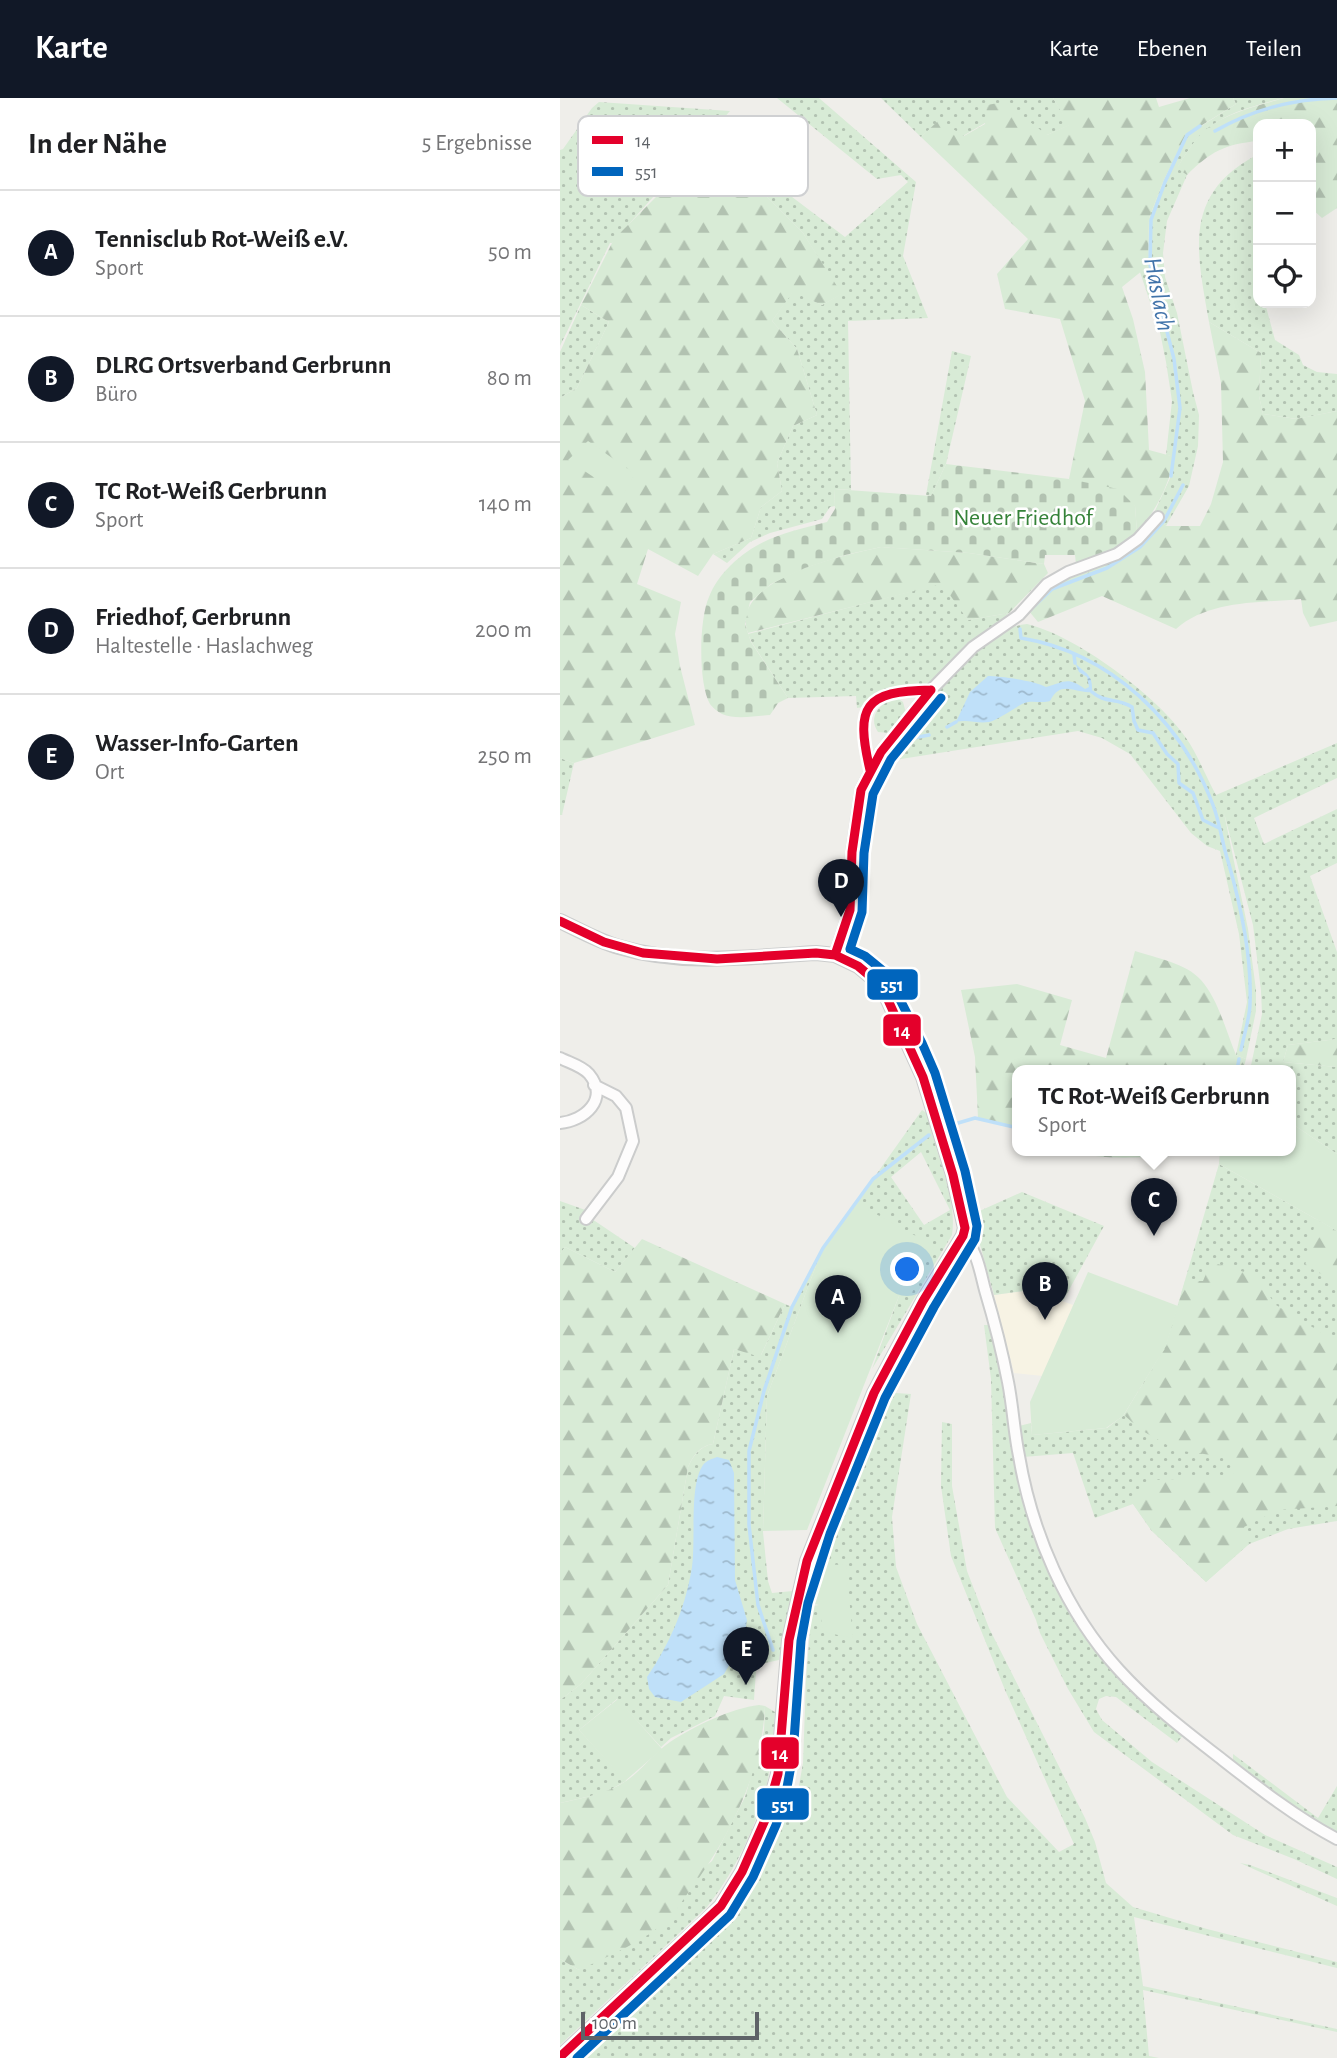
<!DOCTYPE html>
<html lang="de">
<meta charset="utf-8">
<style>
body{margin:0;font-family:"Alegreya Sans",sans-serif;background:#f2f2f2;color:#202124}
.controls{position:absolute;right:21px;top:21px;display:grid;overflow:hidden;border-radius:14px;box-shadow:0 7px 28px #0002}
.controls button{width:63px;height:63px;display:grid;place-items:center;padding:0;border:0;border-bottom:2px solid #e0e0e0;background:#fff;color:#202124;font:35px sans-serif}
.scale{position:absolute;left:21px;bottom:18px;width:178px;box-sizing:border-box;padding-left:7px;border:4px solid #5f6368;border-top:0;font-size:19px;line-height:24px;white-space:nowrap;color:#5f6368;-webkit-text-stroke:5px #fff;paint-order:stroke}
.you{position:absolute;left:348px;top:1172px;width:24px;height:24px;margin:-18px;border:5px solid #fff;border-radius:50%;background:#1a73e8;box-shadow:0 0 0 10px #1a73e833}
.badge{display:grid;place-items:center;width:46px;height:46px;border-radius:50%;background:#111827;color:#fff;font-size:23px;font-weight:700}
.pin{position:absolute;translate:-50% -58px;filter:drop-shadow(0 2px 4px #0008)}
.pin::after{content:'';position:absolute;top:37px;width:24px;height:21px;background:inherit;clip-path:polygon(0 0,100% 0,50% 100%)}
.popup{position:absolute;left:452px;top:967px;width:284px;height:91px;box-sizing:border-box;display:grid;place-content:center;border-radius:14px;background:#fff;filter:drop-shadow(0 2px 5px #0005);font-size:23px;white-space:nowrap;color:#757577}
.popup b{font-size:26px;color:#202124}
.popup::after{content:'';position:absolute;left:50%;top:100%;margin-left:-14px;border:14px solid transparent;border-top-color:#fff}
.list{margin:0;padding:0;list-style:none}
h2{display:flex;justify-content:space-between;align-items:center;height:91px;margin:0;padding:0 28px;font-size:30px}
h2 small{font-size:23px;font-weight:400;color:#757577}
.list li{display:grid;grid-template-columns:46px 1fr auto;gap:21px;align-items:center;box-sizing:border-box;height:126px;padding:0 28px;border-top:2px solid #e0e0e0}
.list b{display:block;font-size:26px;white-space:nowrap}
.list p{margin:0;font-size:23px;white-space:nowrap;color:#757577}
.list em{font-size:23px;font-style:normal;color:#757577}
.icon{flex:none;width:38px;height:38px;fill:none;stroke:currentColor;stroke-width:2;stroke-linecap:round;stroke-linejoin:round}
.map{position:relative;flex:none;width:777px;height:1960px;overflow:hidden}
header{display:flex;align-items:center;gap:42px;box-sizing:border-box;height:98px;padding:0 35px;background:#111827;color:#fff}
header strong{font-size:33px}
nav{display:flex;gap:38px;margin-inline-start:auto;font-size:24px}
main{display:flex}
aside{flex:1;background:#fff}
.map>svg:first-child{display:block}
.commercial{fill:#f7f3e4}
.grass{fill:url(#grass-dots);fill-rule:evenodd}
.forest{fill:url(#forest-firs)}
.cemetery{fill:url(#cemetery-stones)}
.garden{fill:#d8ebd6}
.water{fill:url(#water-ripples)}
.lines{fill:none;stroke-linecap:round;stroke-linejoin:round}
.stream{stroke:#bfe0f9;stroke-width:3.5}
.minor-casing{stroke:#cbcccc;stroke-width:14}
.tertiary-casing{stroke:#cbcccc;stroke-width:16}
.minor{stroke:#fdfcfc;stroke-width:10}
.tertiary{stroke:#fdfcfc;stroke-width:12}
.bus-1-casing{stroke:#fff;stroke-width:14}
.bus-2-casing{stroke:#fff;stroke-width:14}
.bus-1{stroke:#e4002b;stroke-width:9}
.bus-2{stroke:#0065bd;stroke-width:9}
.labels{text-anchor:middle;stroke-width:5;stroke-linejoin:round;paint-order:stroke}
.park-label{font-size:24px;fill:#348238;stroke:#fff}
.water-label{font-size:26px;font-style:italic;fill:#4174aa;stroke:#fff}
.key{fill:#fff;stroke:#cfd0d2;stroke-width:2}
.key-label{font-size:19px;fill:#5f6368}
.line-badge{stroke:#fff;stroke-width:2.5}
.badge-label{font-size:19px;text-anchor:middle;font-weight:bold;fill:#fff}
</style>
<header>
<strong>Karte</strong>
<nav><a>Karte</a><a>Ebenen</a><a>Teilen</a></nav>
</header>
<main>
<aside>
<h2>In der Nähe<small>5 Ergebnisse</small></h2>
<ul class="list">
<li><span class="badge">A</span><div><b>Tennisclub Rot-Weiß e.V.</b><p>Sport</p></div><em>50 m</em></li>
<li><span class="badge">B</span><div><b>DLRG Ortsverband Gerbrunn</b><p>Büro</p></div><em>80 m</em></li>
<li><span class="badge">C</span><div><b>TC Rot-Weiß Gerbrunn</b><p>Sport</p></div><em>140 m</em></li>
<li><span class="badge">D</span><div><b>Friedhof, Gerbrunn</b><p>Haltestelle · Haslachweg</p></div><em>200 m</em></li>
<li><span class="badge">E</span><div><b>Wasser-Info-Garten</b><p>Ort</p></div><em>250 m</em></li>
</ul>
</aside>
<div class="map">
<svg width="777" height="1960" viewBox="0 0 777 1960">
<defs>
<pattern id="grass-dots" width="8" height="8" patternUnits="userSpaceOnUse" patternTransform="scale(1.75)"><rect width="8" height="8" fill="#d8ebd6"/><path d="M2 2h.1M6 6h.1" fill="none" stroke="#b2c2b1" stroke-width="1.8" stroke-linecap="round"/></pattern>
<pattern id="forest-firs" width="22" height="20" patternUnits="userSpaceOnUse" patternTransform="scale(1.75)"><rect width="22" height="20" fill="#d8ebd6"/><path d="M5 1l3.5 6h-7zM16 11l3.5 6h-7z" fill="#b2c2b1"/></pattern>
<pattern id="cemetery-stones" width="16" height="16" patternUnits="userSpaceOnUse" patternTransform="scale(1.75)"><rect width="16" height="16" fill="#d8ebd6"/><path d="M2 7V4a2 2 0 0 1 4 0v3zM10 15v-3a2 2 0 0 1 4 0v3z" fill="#b2c2b1"/></pattern>
<pattern id="water-ripples" width="26" height="14" patternUnits="userSpaceOnUse" patternTransform="scale(1.75)"><rect width="26" height="14" fill="#bfe0f9"/><path d="M2 4q2-2 4 0t4 0M15 11q2-2 4 0t4 0" fill="none" stroke="#9eb9cd"/></pattern>
</defs>
<rect width="100%" height="100%" fill="#efeeea"/>
<path class="commercial" d="M 472,1192 L 513,1207 L 483,1278 L 454,1275 L 434,1197 Z"/>
<path class="grass" d="M 217,0 L 259,0 L 356,84 L 343,158 L 368,220 L 288,223 L 291,392 L 274,391 L 275,408 L 270,409 L 262,421 L 210,435 L 190,444 L 167,465 L 153,456 L 191,440 L 201,409 L 222,393 L 217,365 L 233,328 L 257,317 L 237,251 L 212,223 L 233,193 L 262,207 L 281,196 L 243,135 L 180,72 L 144,51 L 154,40 L 285,139 L 348,84 L 341,77 L 317,81 Z
M 321,0 L 493,0 L 510,27 L 487,37 L 425,25 L 403,38 L 379,23 L 361,39 Z
M 673,0 L 723,0 C 672,14 645,20 618,69 L 627,77 L 607,123 L 603,155 L 605,179 L 617,215 L 633,294 L 639,317 L 638,348 L 629,388 L 606,428 L 594,415 L 611,378 L 615,359 L 606,357 L 612,303 L 606,264 L 600,234 L 580,174 L 588,168 L 589,120 L 603,84 L 627,37 L 676,6 Z
M 39,4 L 170,13 L 52,145 L 50,145 L 0,248 L 0,52 L 3,51 L 32,10 Z
M 695,58 L 698,61 L 698,205 L 705,205 L 715,242 L 739,257 L 743,267 L 757,274 L 777,276 L 777,313 L 737,321 L 703,316 L 699,298 L 701,255 L 649,224 C 637,155 622,97 695,58 Z
M 21,207 L 49,224 L 17,290 L 0,300 L 0,254 Z
M 392,253 L 411,258 L 386,366 L 371,398 L 366,397 Z
M 383,485 L 408,522 L 449,515 L 369,587 C 343,588 320,588 303,609 L 297,610 L 296,598 L 228,600 L 192,545 L 188,536 Z
M 467,526 C 515,537 599,599 626,640 C 638,657 646,679 656,697 L 777,645 L 777,680 L 694,720 L 704,746 L 777,711 L 777,765 L 750,778 L 777,854 L 777,941 L 728,947 L 723,964 L 777,969 L 777,1056 L 731,1025 L 730,972 L 690,972 L 702,916 L 701,893 L 693,827 L 664,715 L 688,831 L 696,892 L 696,913 L 686,961 L 676,957 L 687,904 L 679,836 L 660,753 L 647,748 L 631,735 L 570,656 L 542,640 L 518,633 L 322,664 C 341,631 393,570 422,547 C 434,537 451,527 467,526 Z
M 337,600 L 343,604 L 346,615 L 329,635 L 318,634 C 307,619 321,603 337,600 Z
M 0,660 L 14,665 L 2,717 L 0,717 Z
M 362,1012 L 368,1016 C 374,1055 398,1097 392,1137 L 312,1271 L 339,1198 L 296,1105 ZM 361,1054 L 390,1112 L 364,1127 L 331,1079 Z
M 659,1066 L 777,1133 L 777,1423 L 728,1431 L 689,1446 L 646,1484 L 591,1432 L 573,1406 L 535,1420 L 513,1355 L 463,1359 L 459,1328 L 471,1325 L 472,1337 L 547,1330 L 564,1317 L 606,1247 Z
M 462,1094 L 544,1128 L 503,1203 L 472,1192 L 434,1197 L 412,1118 L 415,1115 Z
M 0,1103 L 31,1114 L 29,1119 L 75,1150 L 55,1174 L 5,1149 L 0,1156 Z
M 263,1149 L 207,1298 L 203,1434 L 208,1483 L 212,1495 L 233,1493 L 219,1562 L 205,1565 L 196,1573 L 194,1602 L 164,1598 L 155,1618 L 111,1640 L 101,1649 L 57,1601 L 19,1632 L 66,1683 L 44,1695 L 0,1705 L 0,1602 L 21,1586 L 108,1487 L 128,1369 C 133,1358 140,1348 153,1346 L 174,1251 L 201,1257 L 225,1206 L 232,1209 Z
M 424,1227 L 429,1227 L 440,1262 L 455,1364 L 516,1522 L 624,1636 L 617,1645 L 556,1599 L 546,1598 L 539,1601 L 536,1611 L 542,1622 L 592,1664 L 705,1737 L 777,1769 L 777,1781 L 734,1761 L 673,1737 L 534,1634 L 508,1591 L 480,1535 L 476,1522 L 435,1430 L 431,1281 Z
M 320,1294 L 351,1296 L 332,1419 L 336,1469 L 357,1526 L 447,1699 L 499,1754 L 514,1746 L 445,1592 L 391,1458 L 381,1388 L 382,1324 L 392,1326 L 392,1388 L 407,1473 L 429,1530 L 525,1720 L 535,1744 L 546,1785 L 573,1809 L 647,1831 L 777,1864 L 777,1870 L 574,1819 L 583,1888 L 777,1931 L 777,1934 L 583,1892 L 589,1958 L 599,1960 L 9,1960 L 146,1833 C 181,1794 201,1750 218,1702 L 236,1704 L 243,1665 L 246,1581 L 252,1508 L 259,1507 L 292,1540 L 249,1466 Z
M 205,1608 L 215,1614 C 213,1630 214,1647 211,1664 C 205,1711 177,1772 147,1809 L 0,1947 L 0,1861 L 19,1872 L 152,1763 L 185,1699 L 204,1633 Z
M 673,1656 L 758,1720 L 777,1688 L 777,1739 L 733,1711 L 673,1663 Z
M 680,1765 L 690,1767 L 777,1800 L 777,1808 Z"/>
<path class="forest" d="M 493,0 L 596,0 L 599,9 L 630,0 L 673,0 L 676,6 L 626,37 L 603,84 L 589,120 L 588,168 L 562,189 L 573,221 L 585,274 L 589,352 L 615,359 C 608,388 597,412 577,434 L 575,408 L 509,381 L 525,303 L 500,221 L 445,211 L 437,176 L 468,141 L 361,39 L 379,22 L 404,38 L 425,26 L 427,7 L 444,4 L 487,37 L 509,27 Z
M 724,0 L 777,0 L 777,110 L 762,120 L 751,110 L 751,26 L 698,26 L 698,43 C 665,46 650,54 627,77 L 617,70 C 625,57 633,44 643,34 C 664,15 698,8 724,0 Z
M 144,51 L 180,72 L 243,135 L 282,196 L 262,207 L 233,194 L 212,223 L 237,251 L 257,317 L 233,328 L 217,365 L 222,393 L 201,409 L 191,440 L 153,456 L 138,478 L 88,451 L 77,486 L 121,504 L 115,536 L 120,568 L 135,627 L 14,665 L 0,660 L 0,300 L 17,290 L 49,224 L 21,207 L 54,141 Z
M 649,224 L 701,255 L 699,298 L 703,316 L 736,321 L 777,313 L 777,523 L 750,529 L 743,515 L 741,501 C 699,505 649,502 616,531 L 542,498 L 478,524 L 468,512 L 484,492 L 521,473 L 600,421 L 606,428 L 640,428 L 651,406 L 663,364 L 661,285 Z
M 321,449 L 409,455 L 484,466 L 488,475 L 449,515 L 408,522 L 382,486 L 188,535 C 168,481 285,457 321,449 Z
M 575,853 C 596,860 626,865 641,882 C 658,901 666,933 676,957 L 686,961 L 683,972 L 458,972 L 457,1030 L 418,1020 L 415,959 L 401,892 L 457,886 L 512,902 L 500,947 L 546,960 Z
M 777,941 L 777,969 L 723,964 L 728,947 Z
M 515,1052 L 639,1052 C 611,1059 538,1065 515,1052 Z
M 756,1121 L 777,1133 L 777,1185 L 745,1167 Z
M 82,1141 L 225,1206 L 200,1259 L 174,1251 L 153,1346 C 139,1348 133,1358 128,1369 L 108,1487 L 21,1586 L 0,1602 L 0,1156 L 5,1149 L 55,1174 Z
M 651,1164 L 694,1177 L 716,1207 L 777,1244 L 777,1408 L 718,1412 L 684,1429 L 689,1446 L 646,1484 L 592,1433 L 573,1406 L 590,1382 L 674,1379 L 672,1360 L 616,1352 L 581,1332 L 564,1317 L 606,1249 L 625,1183 L 643,1183 Z
M 199,1607 L 205,1608 C 202,1675 170,1738 131,1791 C 123,1801 117,1813 108,1821 C 87,1842 45,1860 19,1872 L 0,1861 L 0,1705 C 22,1700 47,1696 66,1683 C 82,1672 94,1655 110,1644 C 134,1628 172,1610 199,1607 Z"/>
<path class="cemetery" d="M 386,366 L 509,381 L 558,391 L 575,408 L 577,434 L 556,451 L 516,466 L 515,457 L 485,457 L 484,466 L 409,455 L 321,449 L 285,457 L 245,470 L 211,486 L 190,504 L 185,526 L 191,544 L 228,600 L 218,605 L 210,617 C 196,618 175,622 162,616 C 158,614 152,609 150,606 C 138,585 139,521 149,499 C 153,488 161,477 170,468 C 199,439 229,434 267,424 L 275,411 L 274,391 L 371,398 Z"/>
<path class="garden" d="M 28,343 L 75,376 L 62,398 L 8,362 Z
M 731,1025 L 777,1056 L 777,1133 L 659,1066 L 660,1052 L 730,1052 Z
M 296,1105 L 374,1148 L 350,1199 L 339,1198 L 247,1432 L 203,1433 L 207,1298 L 263,1149 Z
M 528,1174 L 618,1208 L 606,1248 L 563,1318 L 546,1330 L 472,1337 L 470,1304 Z
M 249,1466 L 286,1467 L 293,1540 L 263,1534 L 259,1507 L 241,1503 Z
M 58,1601 L 102,1651 L 65,1683 L 19,1632 Z"/>
<path class="water" d="M 515,565 C 527,577 533,576 532,594 C 515,596 501,581 490,603 C 481,606 471,601 462,606 C 455,610 437,622 429,624 C 417,626 408,621 396,624 L 410,594 L 428,578 C 440,578 476,583 486,589 C 504,584 508,578 525,591 L 529,589 L 527,579 L 519,574 Z
M 157,1359 L 169,1362 L 174,1375 L 175,1482 L 187,1522 L 184,1542 L 164,1576 L 121,1604 L 95,1599 L 89,1591 L 87,1579 C 109,1547 124,1513 131,1475 C 137,1447 128,1389 143,1367 C 147,1362 152,1361 157,1359 Z"/>
<g class="lines">
<path class="stream" d="M 655,33 C 693,11 734,1 777,0
M 611,378 L 620,310 L 614,261 L 590,167 L 591,122 L 605,84 L 627,37 L 640,28
M 468,514 L 492,491 L 547,470 L 580,449 L 604,423 L 623,387
M 460,531 L 461,540 C 551,555 621,623 653,707 C 660,725 662,745 668,763 C 681,808 692,858 690,905 C 690,920 684,936 681,952
M 514,557 L 515,565
M 532,594 C 546,606 556,599 572,609 L 574,623 L 578,632 L 593,635 L 607,656 L 618,666 L 619,685 L 633,695 L 643,722 L 659,730
M 387,629 L 396,624
M 343,642 L 369,637
M 677,972 L 679,961
M 388,1028 L 415,1020 L 458,1030
M 213,1552 L 198,1507 L 189,1427 L 189,1353 L 204,1293 L 232,1209 L 263,1150 L 313,1081 L 369,1037
M 21,1960 L 65,1920 L 151,1836 L 158,1833 L 159,1826 L 170,1819 L 176,1811 L 177,1803 L 188,1786 L 214,1723 C 239,1708 230,1654 237,1631 C 231,1620 234,1613 237,1603 C 238,1596 236,1586 236,1579"/>
<defs>
<path id="minor" d="M 275,857 L 290,812 L 292,754 L 301,692 L 321,654 L 371,592 L 413,549 L 459,517 L 487,486 L 508,474 L 557,456 L 578,441 L 598,419
M 0,960 C 10,965 22,968 29,976 C 50,1001 24,1023 0,1025
M 26,1121 L 58,1079 L 73,1043 L 66,1010 L 56,998 L 34,987
M 403,1138 C 417,1152 420,1173 425,1192 C 434,1222 442,1253 448,1284 C 453,1309 454,1334 459,1358 C 472,1435 506,1514 559,1572 C 589,1605 624,1632 659,1659 C 696,1688 735,1719 777,1741"/>
<path id="tertiary" d="M 0,823 C 19,832 38,843 59,849 C 123,868 190,859 256,855 L 275,857 L 298,868 L 317,884 L 328,902 L 363,979 L 393,1077 L 405,1130 L 403,1138 L 363,1203 L 314,1295 L 247,1463 L 229,1542 L 218,1676 L 205,1722 L 182,1774 L 161,1808 L 147,1822 L 0,1959"/>
</defs>
<use href="#minor" class="minor-casing"/>
<use href="#tertiary" class="tertiary-casing"/>
<use href="#minor" class="minor"/>
<use href="#tertiary" class="tertiary"/>
<defs>
<path id="bus-1" d="M 310,672 C 295,608 304,593 371,592
M 0,823 L 44,844 L 83,855 L 157,861 L 256,855 L 275,857 L 298,868 L 317,884 L 328,902 L 363,979 L 393,1077 L 405,1130 L 403,1138 L 363,1203 L 314,1295 L 247,1463 L 229,1542 L 218,1676 L 205,1722 L 182,1774 L 161,1808 L 0,1959
M 275,857 L 290,812 L 292,754 L 301,692 L 321,654 L 371,592"/>
<path id="bus-2" d="M 17,1960 L 170,1817 L 193,1779 L 216,1727 L 225,1700 L 233,1657 L 241,1543 L 248,1505 L 270,1436 L 325,1300 L 374,1209 L 415,1141 L 417,1128 L 405,1073 L 375,975 L 362,945 L 327,876 L 305,858 L 290,851 L 302,814 L 304,755 L 313,696 L 331,661 L 381,600"/>
</defs>
<use href="#bus-1" class="bus-1-casing"/>
<use href="#bus-2" class="bus-2-casing"/>
<use href="#bus-1" class="bus-1"/>
<use href="#bus-2" class="bus-2"/>
</g>
<g class="labels">
<g class="park-label">
<text x="463" y="427">Neuer Friedhof</text>
</g>
<g class="water-label">
<text transform="translate(600 196) rotate(79)" y="9">Haslach</text>
</g>
</g>
<rect x="18" y="18" width="230" height="80" rx="10" class="key"/>
<rect x="32" y="38" width="31" height="8" fill="#e4002b"/>
<rect x="32" y="69" width="31" height="9" fill="#0065bd"/>
<g class="key-label">
<text x="75" y="49">14</text>
<text x="75" y="80">551</text>
</g>
<g class="line-badge">
<rect x="306" y="870" width="53" height="33" rx="7" fill="#0065bd"/>
<rect x="322" y="915" width="40" height="34" rx="7" fill="#e4002b"/>
<rect x="200" y="1638" width="40" height="34" rx="7" fill="#e4002b"/>
<rect x="196" y="1689" width="54" height="34" rx="7" fill="#0065bd"/>
</g>
<g class="badge-label">
<text x="332" y="893">551</text>
<text x="342" y="939">14</text>
<text x="220" y="1662">14</text>
<text x="223" y="1713">551</text>
</g>
</svg>
<div class="controls">
<button>+</button>
<button>−</button>
<button><svg class="icon" aria-label="locate" viewBox="0 0 24 24"><circle cx="12" cy="12" r="6"/><path d="M12 2v4M12 18v4M2 12h4M18 12h4"/></svg></button>
</div>
<div class="scale">100 m</div>
<div class="you"></div>
<div class="pin badge" style="left:278px;top:1235px">A</div>
<div class="pin badge" style="left:485px;top:1222px">B</div>
<div class="pin badge" style="left:594px;top:1138px">C</div>
<div class="popup"><b>TC Rot-Weiß Gerbrunn</b>Sport</div>
<div class="pin badge" style="left:281px;top:819px">D</div>
<div class="pin badge" style="left:186px;top:1587px">E</div>
</div>
</main>
